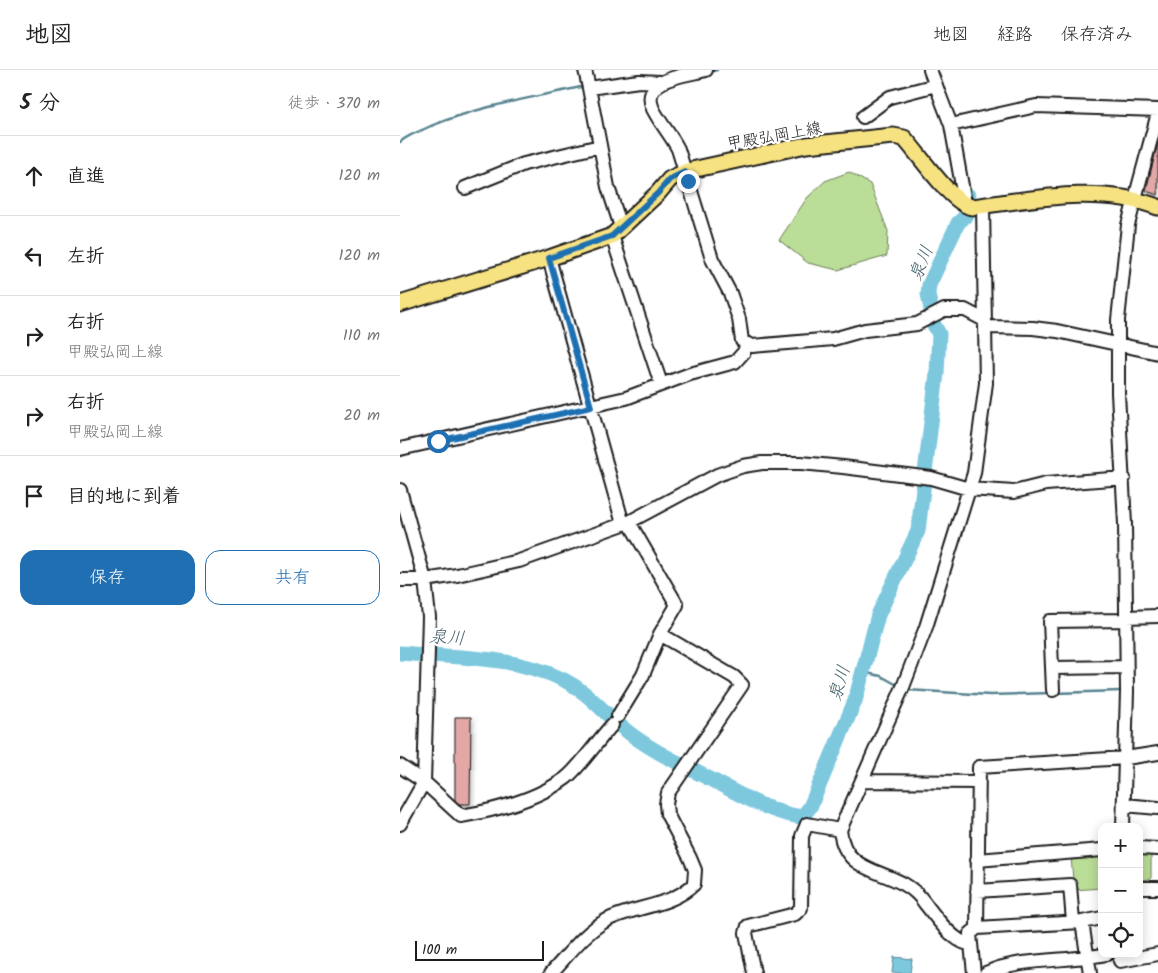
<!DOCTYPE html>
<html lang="ja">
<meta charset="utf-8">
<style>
body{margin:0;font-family:Kalam,"Klee One",sans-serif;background:#f6f6f6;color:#222}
.controls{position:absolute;right:15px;bottom:15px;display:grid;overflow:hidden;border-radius:10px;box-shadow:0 2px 12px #0003}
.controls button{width:45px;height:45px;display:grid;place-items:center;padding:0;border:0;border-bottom:1px solid #e0e0e0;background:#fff;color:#222;font:25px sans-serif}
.scale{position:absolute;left:15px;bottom:12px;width:129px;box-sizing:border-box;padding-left:5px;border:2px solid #1c1c1c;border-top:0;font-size:14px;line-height:18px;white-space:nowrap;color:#1c1c1c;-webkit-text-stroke:4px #fff;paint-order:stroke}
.stop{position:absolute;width:15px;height:15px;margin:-11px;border:4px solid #1f6fb2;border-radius:50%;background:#fff}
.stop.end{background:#1f6fb2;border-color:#fff;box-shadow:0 1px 5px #0008}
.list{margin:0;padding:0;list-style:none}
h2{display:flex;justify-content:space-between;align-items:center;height:65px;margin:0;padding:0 20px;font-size:21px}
h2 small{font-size:16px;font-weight:400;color:#767676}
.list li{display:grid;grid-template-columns:32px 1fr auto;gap:15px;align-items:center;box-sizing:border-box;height:80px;padding:0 20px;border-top:1px solid #e0e0e0}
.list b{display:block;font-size:19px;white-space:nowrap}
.list p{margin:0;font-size:16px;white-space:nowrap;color:#767676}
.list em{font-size:16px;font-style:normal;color:#767676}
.actions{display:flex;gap:10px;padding:15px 20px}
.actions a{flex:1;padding:11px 0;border:1px solid #1f6fb2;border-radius:15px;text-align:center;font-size:18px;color:#1f6fb2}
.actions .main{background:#1f6fb2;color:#fff}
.icon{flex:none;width:28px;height:28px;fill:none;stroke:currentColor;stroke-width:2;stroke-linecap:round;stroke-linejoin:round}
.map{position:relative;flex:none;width:758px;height:903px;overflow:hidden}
header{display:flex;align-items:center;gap:30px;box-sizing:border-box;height:70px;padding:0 25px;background:#fff;border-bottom:1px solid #e0e0e0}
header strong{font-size:24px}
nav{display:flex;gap:28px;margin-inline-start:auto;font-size:18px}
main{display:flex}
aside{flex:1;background:#fff}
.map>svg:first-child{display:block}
.green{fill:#badd97;stroke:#6b7c5a}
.water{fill:#7ec8de;stroke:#578390}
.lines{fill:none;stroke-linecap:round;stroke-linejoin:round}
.stream{stroke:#578390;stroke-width:2.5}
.river{stroke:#7ec8de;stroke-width:15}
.building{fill:#e3a8a6;stroke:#1c1c1c;filter:url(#shadow)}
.minor-casing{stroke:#1c1c1c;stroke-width:16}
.major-casing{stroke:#1c1c1c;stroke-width:19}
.minor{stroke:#fff;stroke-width:12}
.major{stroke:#f7e281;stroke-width:15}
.route{stroke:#1f6fb2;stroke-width:6}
.labels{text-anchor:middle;stroke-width:4.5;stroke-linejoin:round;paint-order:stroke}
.street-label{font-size:16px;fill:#1c1c1c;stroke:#fff}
.water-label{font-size:18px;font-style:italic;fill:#43616a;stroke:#fff}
</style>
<header>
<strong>地図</strong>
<nav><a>地図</a><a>経路</a><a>保存済み</a></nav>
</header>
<main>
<aside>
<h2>5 分<small>徒歩 · 370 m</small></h2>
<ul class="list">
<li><svg class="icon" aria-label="ahead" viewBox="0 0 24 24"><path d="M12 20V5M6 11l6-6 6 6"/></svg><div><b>直進</b></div><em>120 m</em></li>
<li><svg class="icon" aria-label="left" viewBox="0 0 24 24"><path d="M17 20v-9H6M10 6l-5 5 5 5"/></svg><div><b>左折</b></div><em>120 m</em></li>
<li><svg class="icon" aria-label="right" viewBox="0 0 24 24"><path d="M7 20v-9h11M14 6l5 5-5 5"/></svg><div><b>右折</b><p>甲殿弘岡上線</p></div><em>110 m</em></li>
<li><svg class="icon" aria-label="right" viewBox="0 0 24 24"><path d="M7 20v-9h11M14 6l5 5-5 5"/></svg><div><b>右折</b><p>甲殿弘岡上線</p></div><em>20 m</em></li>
<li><svg class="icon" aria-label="arrive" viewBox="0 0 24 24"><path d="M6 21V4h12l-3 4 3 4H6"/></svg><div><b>目的地に到着</b></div></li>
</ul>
<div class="actions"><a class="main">保存</a><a>共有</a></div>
</aside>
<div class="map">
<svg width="758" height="903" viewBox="0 0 758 903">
<defs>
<filter id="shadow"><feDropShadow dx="2" dy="3" stdDeviation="2.5" flood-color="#0004"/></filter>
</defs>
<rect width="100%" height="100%" fill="#fff"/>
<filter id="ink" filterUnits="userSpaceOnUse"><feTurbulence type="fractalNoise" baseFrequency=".02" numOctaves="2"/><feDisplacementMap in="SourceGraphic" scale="10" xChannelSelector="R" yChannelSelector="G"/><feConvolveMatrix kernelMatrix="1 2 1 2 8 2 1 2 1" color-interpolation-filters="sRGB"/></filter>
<g filter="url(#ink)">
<path class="green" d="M 449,102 L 470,114 L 488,161 L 487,186 L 438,200 L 408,193 L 379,170 L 407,128 L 425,111 Z
M 739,784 L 751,784 L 751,809 L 739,810 Z
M 702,785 L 702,818 L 674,820 L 671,788 Z"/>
<path class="water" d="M 494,887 L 512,889 L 510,903 L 492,903 Z"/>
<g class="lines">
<path class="stream" d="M 310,2 L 317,0
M 0,72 C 9,64 21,61 31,56 C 81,35 133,28 185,16
M 291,298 L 326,288
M 462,602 L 481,606 L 499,616
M 507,620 L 590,625 L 651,623
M 656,623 L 720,621"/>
<path class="river" d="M 0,583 C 55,588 113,585 164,610 C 188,622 203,642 223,658 C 248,679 279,693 308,708 C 338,723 369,743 402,747 L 410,737 L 455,631 L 478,545 L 518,461 L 537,303 L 539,264 L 534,255 L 528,224 L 529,215 L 558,153 L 569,143 L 568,125"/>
</g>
<path class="building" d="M 758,72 L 758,125 L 746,121 Z
M 55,647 L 71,647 L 70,734 L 55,734 Z"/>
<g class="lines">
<defs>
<path id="minor" d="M 185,0 L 189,18
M 306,0 C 288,5 239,8 253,39 C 260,53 271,65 278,79 L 312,189 L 330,223 L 339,249 L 342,271 L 352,276 L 433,269 L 465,260 L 517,254 L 544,240 L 565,240 L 584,250
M 530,0 L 551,55
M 463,47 L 490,27 L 536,15
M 65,118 L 124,94 L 200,76
M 563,134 L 564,127 L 551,55 L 636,36 L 758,40
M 221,157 L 208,117 L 189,18 L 239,11 L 260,12
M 212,166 L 261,314
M 149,188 L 223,454
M 585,257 L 633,258 L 657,261 L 758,283
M 0,379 L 226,328 L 290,304 L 335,292 L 344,282 L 347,274
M 0,420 L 25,510 L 29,547 L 24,712 L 0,754
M 0,510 L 25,510 L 57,505 L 119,491 L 229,452 L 317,405 L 343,396 L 362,393 L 401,393 L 443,397 L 531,408 L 569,419 L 614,422 L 646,414 L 724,408
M 725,547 L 758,546
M 653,598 L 725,597
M 653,620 L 650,551 L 725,550
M 218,646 L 243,605 L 260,564 L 277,535 L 229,452
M 0,696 L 24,712 L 61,746 C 97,740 136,730 166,708 C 180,697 199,669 212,655
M 462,711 L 578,712
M 724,735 L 758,738
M 723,757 L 727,622 L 725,454 L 718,323 L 718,250 L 728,155 L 758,43
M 739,778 L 758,779
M 577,790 L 702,780
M 739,818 L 758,818
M 577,821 L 670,815 L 673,852
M 682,852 L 690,903
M 577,858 L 579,697 L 726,688 L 758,683
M 571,874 C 554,874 534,845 524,832 C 498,795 445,811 440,760 L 503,617 L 526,557 L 574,403 L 586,313 L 583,136
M 720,891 L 758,884
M 151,903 C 168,885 185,862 207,850 C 235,836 271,837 294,814 L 295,800 L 290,788 L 267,744 L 266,734 L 268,723 L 342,615 L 334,607 L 260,564
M 354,903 L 346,863 L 348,856 L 395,844 L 401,838 L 402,766 L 407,754 L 440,760
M 574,903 L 570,864 L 577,858 L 682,852 L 702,848
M 586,903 C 620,887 669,892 707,884"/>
<path id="major" d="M 0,234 L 149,188 L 212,166 L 258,123 L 270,109 L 287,101 L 406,75 L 493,66 L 504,68 C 520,85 551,133 572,137 C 633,129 699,115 758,137"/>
</defs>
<use href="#minor" class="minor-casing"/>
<use href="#major" class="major-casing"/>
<use href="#minor" class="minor"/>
<use href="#major" class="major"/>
</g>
</g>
<g class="lines" filter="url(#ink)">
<path class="route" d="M 38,371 L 191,337 L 149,188 L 212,166 L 258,123 L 270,109 L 285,102 L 288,111"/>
</g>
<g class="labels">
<g class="street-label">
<text transform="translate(374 65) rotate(-10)" y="6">甲殿弘岡上線</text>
</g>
<g class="water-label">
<text transform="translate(521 193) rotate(-68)" y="6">泉川</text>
<text transform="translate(47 567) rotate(4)" y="6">泉川</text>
<text transform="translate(439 613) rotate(-73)" y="6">泉川</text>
</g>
</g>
</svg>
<div class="controls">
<button>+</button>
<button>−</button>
<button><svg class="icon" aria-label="locate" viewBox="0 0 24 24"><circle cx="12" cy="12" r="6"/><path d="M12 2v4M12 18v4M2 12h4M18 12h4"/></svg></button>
</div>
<div class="scale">100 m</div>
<div class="stop" style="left:38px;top:371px"></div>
<div class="stop end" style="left:288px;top:111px"></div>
</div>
</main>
